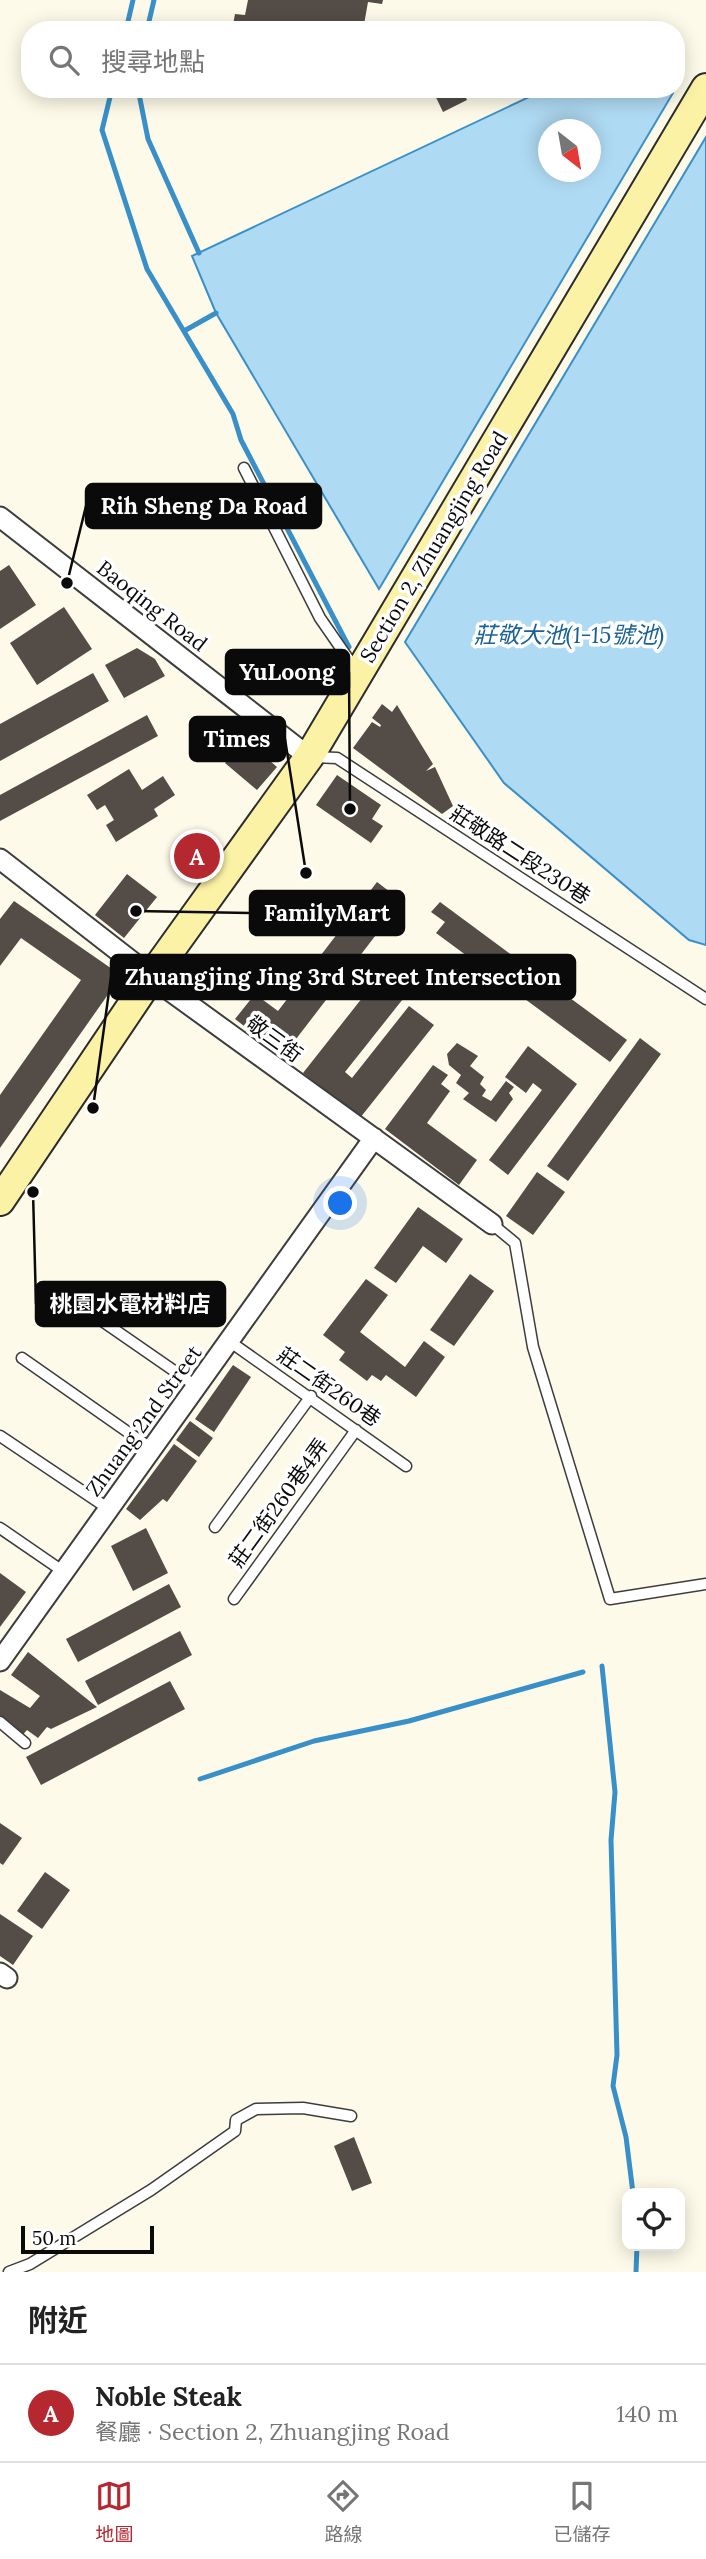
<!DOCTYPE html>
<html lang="zh-TW">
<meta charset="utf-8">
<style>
body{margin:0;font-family:Lora,"Noto Sans TC",serif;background:#f2f2f2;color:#222}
.controls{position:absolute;right:21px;bottom:21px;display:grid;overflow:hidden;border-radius:14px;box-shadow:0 4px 18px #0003}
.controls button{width:63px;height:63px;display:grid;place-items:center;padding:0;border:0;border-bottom:2px solid #e0e0e0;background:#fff;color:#222;font:35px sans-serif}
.compass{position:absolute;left:538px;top:119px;width:63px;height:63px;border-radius:50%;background:#fff;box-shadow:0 4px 18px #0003;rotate:149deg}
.scale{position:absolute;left:21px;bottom:18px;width:133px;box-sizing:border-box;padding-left:7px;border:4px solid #0a0a0a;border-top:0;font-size:19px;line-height:24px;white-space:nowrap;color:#0a0a0a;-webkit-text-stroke:5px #fff;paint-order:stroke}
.you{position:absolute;left:341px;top:1204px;width:24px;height:24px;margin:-18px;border:5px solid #fff;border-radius:50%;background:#1a73e8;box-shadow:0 0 0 10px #1a73e833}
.badge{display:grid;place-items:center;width:46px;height:46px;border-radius:50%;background:#b52830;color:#fff;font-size:23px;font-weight:700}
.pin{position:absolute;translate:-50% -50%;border:4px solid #fff;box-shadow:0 2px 7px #0006}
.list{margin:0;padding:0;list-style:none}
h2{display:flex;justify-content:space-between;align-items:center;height:91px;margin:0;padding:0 28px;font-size:30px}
h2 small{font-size:23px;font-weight:400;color:#767676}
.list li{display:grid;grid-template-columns:46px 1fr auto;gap:21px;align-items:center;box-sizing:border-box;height:98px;padding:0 28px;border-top:2px solid #e0e0e0}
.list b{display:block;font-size:26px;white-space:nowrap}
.list p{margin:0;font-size:23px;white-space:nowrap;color:#767676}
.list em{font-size:23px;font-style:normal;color:#767676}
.icon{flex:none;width:38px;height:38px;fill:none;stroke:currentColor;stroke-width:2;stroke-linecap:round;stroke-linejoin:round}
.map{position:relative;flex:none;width:706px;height:2272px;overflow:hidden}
.search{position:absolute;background:#fff;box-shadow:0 4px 18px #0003;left:21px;right:21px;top:21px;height:77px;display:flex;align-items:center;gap:18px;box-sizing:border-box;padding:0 24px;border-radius:28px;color:#767676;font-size:26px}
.sheet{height:189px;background:#fff}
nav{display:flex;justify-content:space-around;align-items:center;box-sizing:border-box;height:98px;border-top:2px solid #e0e0e0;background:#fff;font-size:19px;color:#767676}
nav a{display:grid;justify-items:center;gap:4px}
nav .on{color:#b52830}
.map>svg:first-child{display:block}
.water{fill:#afdaf3;stroke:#3990c8;stroke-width:2;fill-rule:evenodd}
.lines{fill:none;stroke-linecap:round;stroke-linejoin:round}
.stream{stroke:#3990c8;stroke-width:5}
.building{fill:#534c47}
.lane-casing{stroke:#3d3d3d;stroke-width:13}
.street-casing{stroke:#3d3d3d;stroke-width:23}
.secondary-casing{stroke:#2c2c2c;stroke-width:32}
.lane{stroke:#fff;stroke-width:10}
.street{stroke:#fff;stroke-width:19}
.secondary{stroke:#fcf2a6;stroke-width:28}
.labels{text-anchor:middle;stroke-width:7;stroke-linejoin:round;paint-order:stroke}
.street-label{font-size:21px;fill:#0a0a0a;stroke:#fff}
.water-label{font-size:23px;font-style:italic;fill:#196197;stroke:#fff}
.leader{fill:none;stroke:#0a0a0a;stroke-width:2.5}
.callout-dot{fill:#0a0a0a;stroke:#fff;stroke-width:2.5}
.callout{fill:#0a0a0a;stroke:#0a0a0a;stroke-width:2.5}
.callout-label{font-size:23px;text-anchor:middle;font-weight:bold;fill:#fff}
</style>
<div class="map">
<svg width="706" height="2272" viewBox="0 0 706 2272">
<rect width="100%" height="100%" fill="#fefae9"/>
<path class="water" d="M 546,89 L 669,89 L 673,93 L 379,589 L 216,313 L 192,256 ZM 548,130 L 590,130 L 590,172 L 548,172 Z
M 706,137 L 706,945 L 689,940 L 504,783 L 405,642 Z"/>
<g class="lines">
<path class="stream" d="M 126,30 L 133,0
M 147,30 L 154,0
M 112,89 L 102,130 L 147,269 L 233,414 L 241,440 L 349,647
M 138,89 L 148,139 L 199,253
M 184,331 L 216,313
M 602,1666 L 615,1792 L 611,1840 L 617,2055 L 613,2086 L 626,2137 L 633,2193
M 200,1779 L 314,1741 L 409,1721 L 583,1672
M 636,2272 L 637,2246"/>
</g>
<path class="building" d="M 248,0 L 383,0 L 382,4 L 368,2 L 363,30 L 330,30 L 296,24 L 295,30 L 232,30 L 235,14 L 245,15 Z
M 432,89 L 462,89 L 467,100 L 443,112 Z
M 9,565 L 36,605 L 0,629 L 0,571 Z
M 64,607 L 92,649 L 37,685 L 10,643 Z
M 137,648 L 155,659 L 165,676 L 124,698 L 105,665 Z
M 93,673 L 109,701 L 0,761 L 0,724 Z
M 382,704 L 392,712 L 397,705 L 433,764 L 426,771 L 435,767 L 453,806 L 442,814 L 353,748 L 372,722 L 380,727 L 381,725 L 372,718 Z
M 147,715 L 158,736 L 0,821 L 0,795 Z
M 246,740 L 277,767 L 257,790 L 225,763 Z
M 129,769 L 142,790 L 163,776 L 175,795 L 154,809 L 158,816 L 116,842 L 106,825 L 114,820 L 105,805 L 97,810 L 87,795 Z
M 337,775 L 381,805 L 372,819 L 383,826 L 371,843 L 316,805 Z
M 127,874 L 157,897 L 124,938 L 95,915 Z
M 377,882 L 402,901 L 283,1056 L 235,1019 L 255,994 L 278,1011 Z
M 14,901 L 115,971 L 114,986 L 0,1148 L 0,1095 L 81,980 L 21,938 L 0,966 L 0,919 Z
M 440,902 L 627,1040 L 610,1062 L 436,933 L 445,922 L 431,912 Z
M 396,955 L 422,975 L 345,1072 L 352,1078 L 409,1006 L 434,1025 L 360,1118 L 303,1073 Z
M 640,1038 L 661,1054 L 568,1181 L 547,1166 Z
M 457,1043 L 478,1056 L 470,1066 L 484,1077 L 480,1084 L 486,1090 L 482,1096 L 491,1101 L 506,1081 L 514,1087 L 509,1093 L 513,1099 L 496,1122 L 463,1099 L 469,1093 L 456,1083 L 461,1075 L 449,1065 L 447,1054 Z
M 528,1046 L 577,1084 L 508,1175 L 489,1160 L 542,1090 L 533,1083 L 526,1093 L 505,1077 Z
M 433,1065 L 448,1075 L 441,1084 L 450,1091 L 427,1123 L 477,1160 L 459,1185 L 385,1129 Z
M 537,1172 L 565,1192 L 533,1235 L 506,1216 Z
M 418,1207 L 463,1239 L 446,1263 L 423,1246 L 396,1283 L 374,1268 Z
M 470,1274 L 494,1291 L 454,1346 L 430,1330 Z
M 366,1279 L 388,1295 L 360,1332 L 405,1367 L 424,1341 L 445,1357 L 416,1397 L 386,1375 L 381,1381 L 372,1375 L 367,1381 L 339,1360 L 345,1352 L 323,1335 Z
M 233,1365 L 251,1377 L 214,1432 L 195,1419 Z
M 190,1421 L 213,1438 L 199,1457 L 176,1440 Z
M 174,1444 L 197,1461 L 167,1502 L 163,1499 L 140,1520 L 126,1509 Z
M 146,1528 L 168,1573 L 133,1591 L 111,1546 Z
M 0,1573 L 26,1592 L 0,1627 Z
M 169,1584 L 181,1607 L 78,1662 L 66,1639 Z
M 180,1631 L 192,1655 L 98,1705 L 85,1681 Z
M 28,1652 L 97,1707 L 51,1729 L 47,1727 L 38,1738 L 27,1730 L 20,1738 L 0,1718 L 0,1690 L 30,1708 L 40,1696 L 11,1675 Z
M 170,1681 L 185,1709 L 41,1785 L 26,1757 Z
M 0,1823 L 22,1838 L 3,1865 L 0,1863 Z
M 45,1872 L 70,1890 L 42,1929 L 17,1911 Z
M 0,1914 L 33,1936 L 13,1965 L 0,1956 Z
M 354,2137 L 372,2183 L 352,2191 L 334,2146 Z"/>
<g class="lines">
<defs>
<path id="lane" d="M 244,468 L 320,618 L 356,670
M 313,757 L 337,758 L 706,999
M 492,1224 L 515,1243 L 533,1347 L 610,1599 L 706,1584
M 66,1296 L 196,1386
M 229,1341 L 406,1466
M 22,1358 L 152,1449
M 0,1436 L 109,1509
M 215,1527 L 311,1396
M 0,1528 L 64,1572
M 234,1599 L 356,1430
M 0,1722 L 25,1743
M 9,2272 L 30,2264 L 151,2190 L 235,2131 L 236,2120 L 256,2109 L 303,2108 L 351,2116"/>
<path id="street" d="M 0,517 L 309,757
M 0,859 L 162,985 L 492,1224
M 0,1661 L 374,1138
M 0,1973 L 7,1978"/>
<path id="secondary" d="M 0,1201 L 151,977 L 309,757 L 706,88"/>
</defs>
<use href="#lane" class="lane-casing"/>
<use href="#street" class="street-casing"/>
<use href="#secondary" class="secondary-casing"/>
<use href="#lane" class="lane"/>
<use href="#street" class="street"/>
<use href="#secondary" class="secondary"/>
</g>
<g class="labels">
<g class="street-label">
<text transform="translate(434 547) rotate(-59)" y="7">Section 2, Zhuangjing Road</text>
<text transform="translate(152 606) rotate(38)" y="7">Baoqing Road</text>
<text transform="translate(520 855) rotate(33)" y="7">莊敬路二段230巷</text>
<text transform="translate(274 1039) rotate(36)" y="7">敬三街</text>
<text transform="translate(329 1387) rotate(35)" y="7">莊二街260巷</text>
<text transform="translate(144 1421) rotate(-54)" y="7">Zhuang 2nd Street</text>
<text transform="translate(279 1503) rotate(-54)" y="7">莊二街260巷4弄</text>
</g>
<g class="water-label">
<text x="569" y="643">莊敬大池(1-15號池)</text>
</g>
</g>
<path class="leader" d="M67 583L86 506M350 809L349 672M306 873L285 739M136 911L250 913M93 1108L111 977M33 1192L36 1304"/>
<g class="callout-dot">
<circle cx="67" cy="583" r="7"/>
<circle cx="350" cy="809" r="7"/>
<circle cx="306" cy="873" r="7"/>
<circle cx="136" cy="911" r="7"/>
<circle cx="93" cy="1108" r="7"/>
<circle cx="33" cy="1192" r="7"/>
</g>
<g class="callout">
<rect x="86" y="484" width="235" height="44" rx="7"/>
<rect x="226" y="650" width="123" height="44" rx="7"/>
<rect x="190" y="717" width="95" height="44" rx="7"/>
<rect x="250" y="891" width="154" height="44" rx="7"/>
<rect x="111" y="955" width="464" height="44" rx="7"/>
<rect x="36" y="1282" width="189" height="44" rx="7"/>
</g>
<g class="callout-label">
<text x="204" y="514">Rih Sheng Da Road</text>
<text x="287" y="680">YuLoong</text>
<text x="237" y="747">Times</text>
<text x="327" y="921">FamilyMart</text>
<text x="343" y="985">Zhuangjing Jing 3rd Street Intersection</text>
<text x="130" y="1312">桃園水電材料店</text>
</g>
</svg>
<div class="controls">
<button><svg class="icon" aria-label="locate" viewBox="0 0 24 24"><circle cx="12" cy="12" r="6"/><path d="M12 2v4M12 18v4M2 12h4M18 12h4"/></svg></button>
</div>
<svg class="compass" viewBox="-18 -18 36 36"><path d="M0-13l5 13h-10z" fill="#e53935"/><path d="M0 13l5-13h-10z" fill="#767676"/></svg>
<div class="scale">50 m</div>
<div class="you"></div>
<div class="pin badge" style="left:197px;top:856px">A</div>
<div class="search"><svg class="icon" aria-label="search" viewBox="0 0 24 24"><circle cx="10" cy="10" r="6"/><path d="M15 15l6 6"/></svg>搜尋地點</div>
</div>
<section class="sheet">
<h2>附近<small></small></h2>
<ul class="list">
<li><span class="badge">A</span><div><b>Noble Steak</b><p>餐廳 · Section 2, Zhuangjing Road</p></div><em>140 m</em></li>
</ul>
</section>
<nav>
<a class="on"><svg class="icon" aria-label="map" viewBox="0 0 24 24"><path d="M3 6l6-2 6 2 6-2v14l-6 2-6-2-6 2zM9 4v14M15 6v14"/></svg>地圖</a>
<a><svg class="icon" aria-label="directions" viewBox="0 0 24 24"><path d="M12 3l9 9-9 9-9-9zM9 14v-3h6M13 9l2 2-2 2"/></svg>路線</a>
<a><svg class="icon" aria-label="saved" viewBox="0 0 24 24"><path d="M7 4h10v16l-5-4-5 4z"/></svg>已儲存</a>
</nav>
